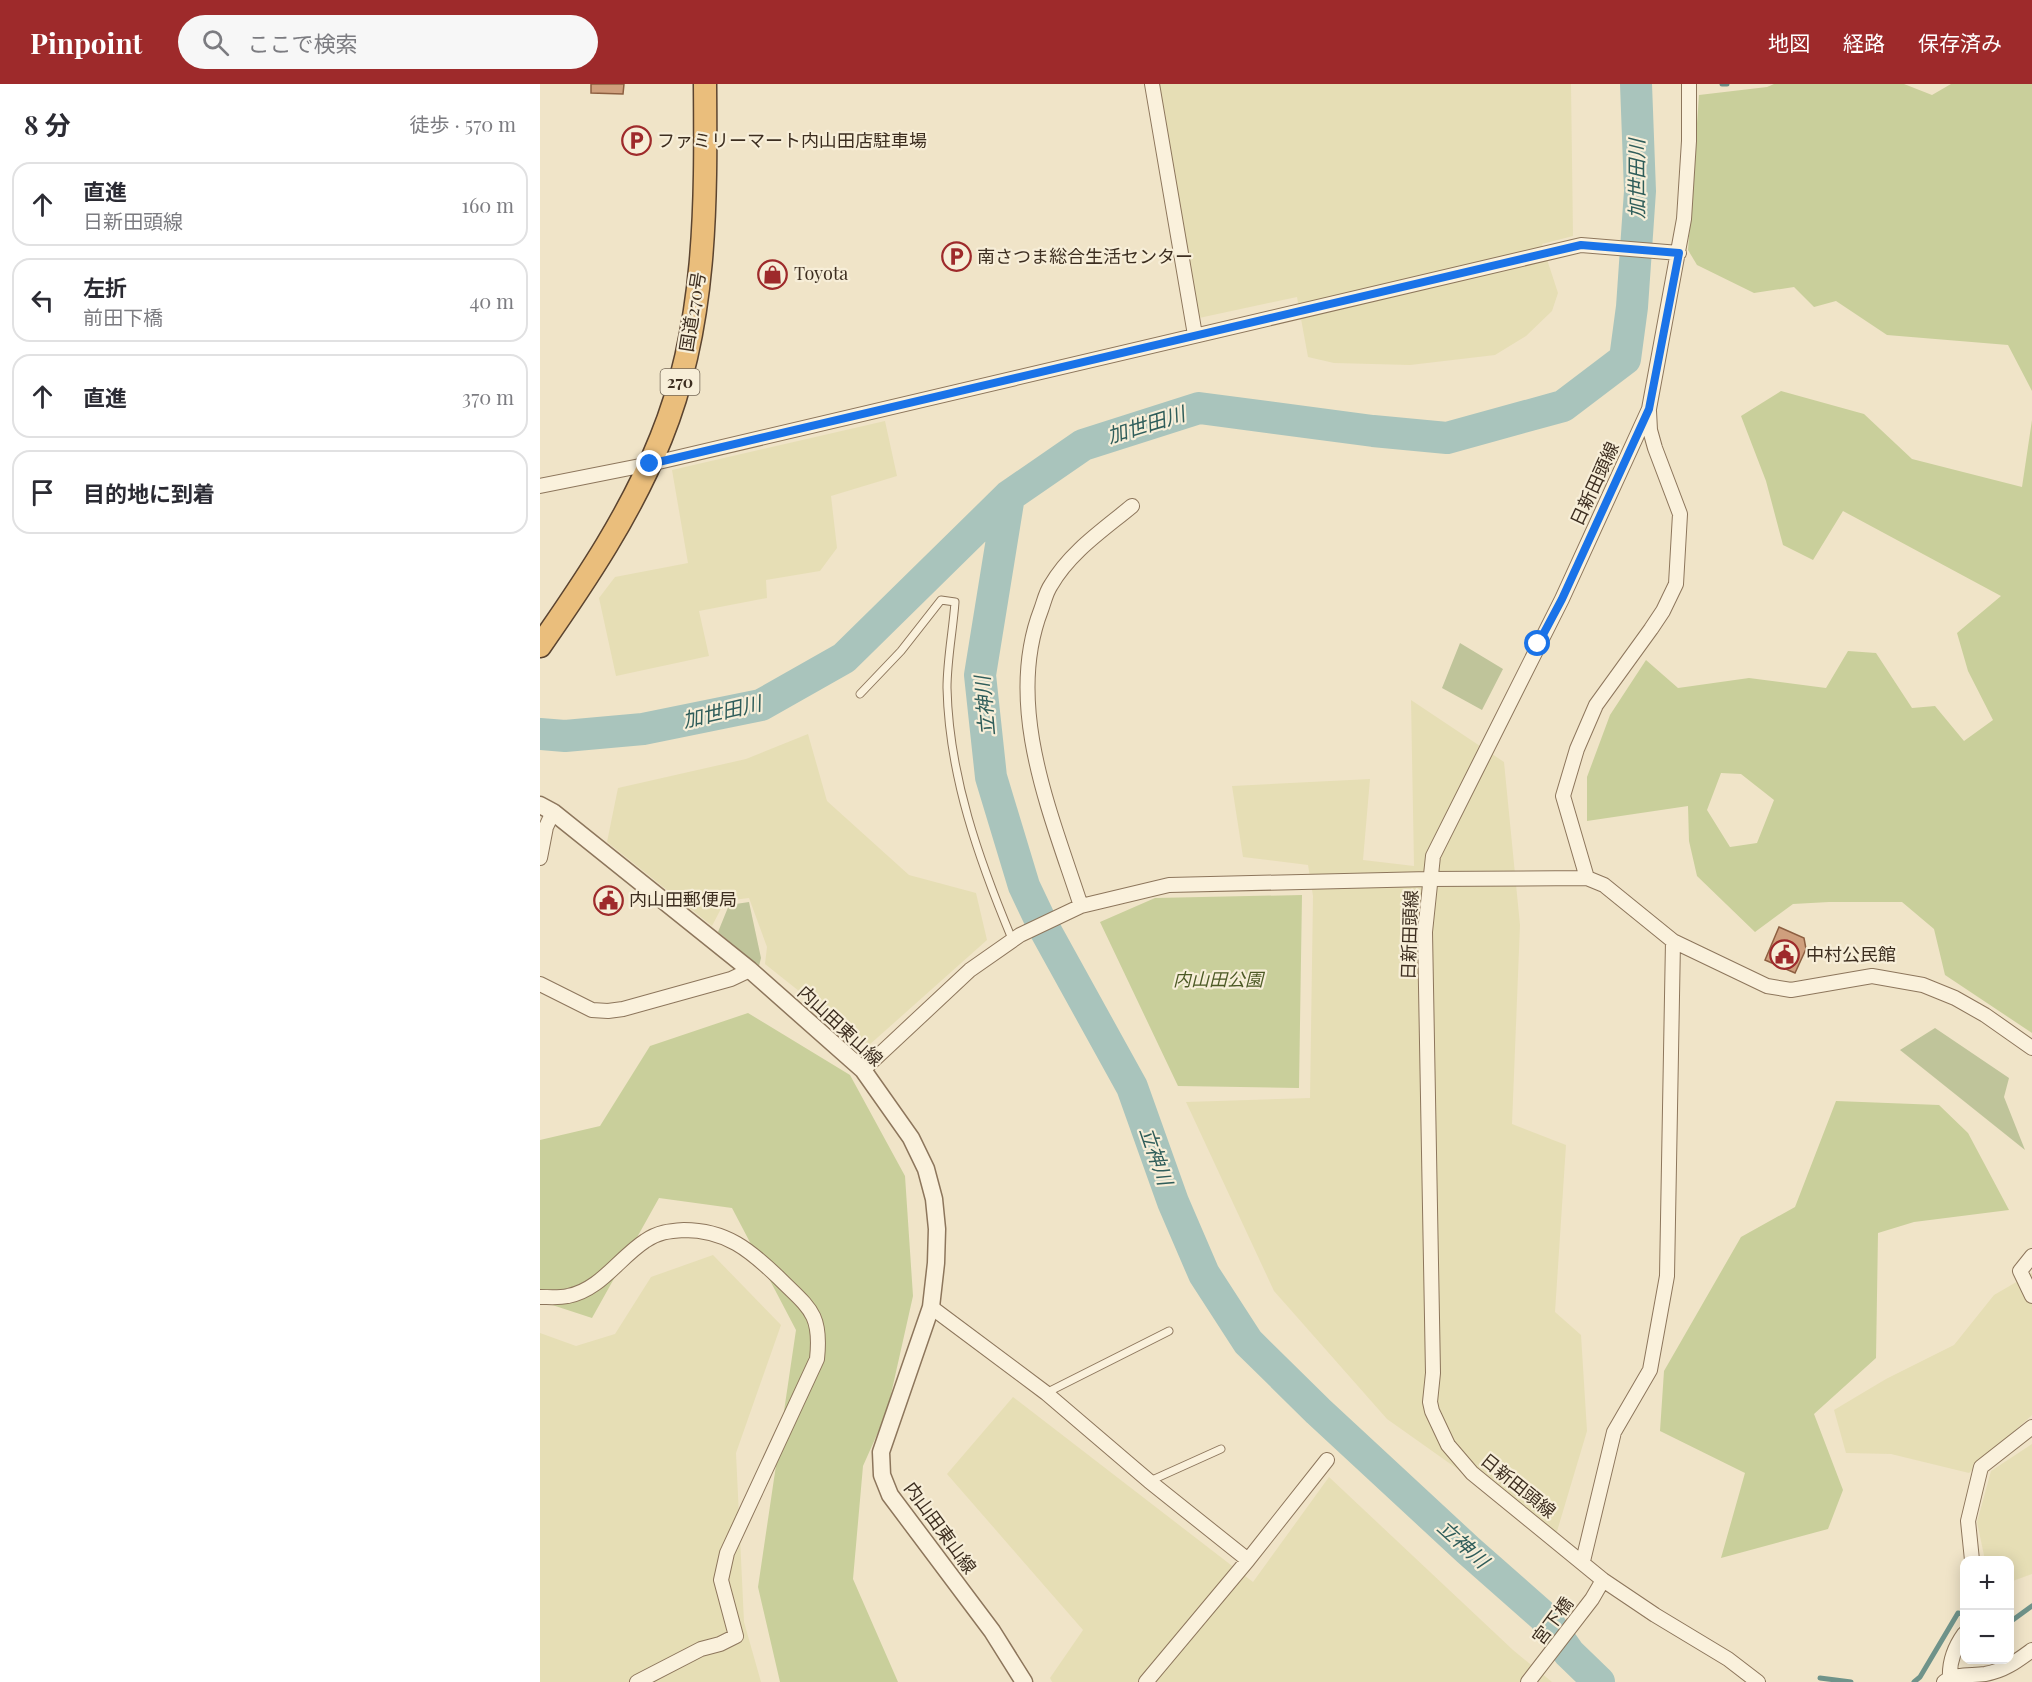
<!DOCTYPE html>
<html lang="ja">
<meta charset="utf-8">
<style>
body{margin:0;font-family:"Playfair Display","Noto Sans JP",serif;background:#f7f7f7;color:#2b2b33}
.controls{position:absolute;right:18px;bottom:18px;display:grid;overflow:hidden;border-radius:12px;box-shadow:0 3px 15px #0003}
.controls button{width:54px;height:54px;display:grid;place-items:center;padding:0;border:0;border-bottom:2px solid #e1e1e2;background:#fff;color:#2b2b33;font:30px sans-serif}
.stop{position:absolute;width:18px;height:18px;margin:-14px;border:4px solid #1a73e8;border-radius:50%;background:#fff}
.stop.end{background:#1a73e8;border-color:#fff;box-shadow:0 2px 6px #0008}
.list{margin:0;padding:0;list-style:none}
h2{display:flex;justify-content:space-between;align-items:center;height:78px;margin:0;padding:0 24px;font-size:26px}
h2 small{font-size:20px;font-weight:400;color:#7c7c81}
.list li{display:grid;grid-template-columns:39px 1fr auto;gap:18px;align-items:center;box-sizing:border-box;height:84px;margin:0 12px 12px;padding:0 12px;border:2px solid #e1e1e2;border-radius:18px}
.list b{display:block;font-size:22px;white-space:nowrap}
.list p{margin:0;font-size:20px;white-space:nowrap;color:#7c7c81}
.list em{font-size:20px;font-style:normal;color:#7c7c81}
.icon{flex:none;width:33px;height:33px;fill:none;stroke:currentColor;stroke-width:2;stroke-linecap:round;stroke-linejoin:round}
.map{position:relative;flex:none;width:1492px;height:1598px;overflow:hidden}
header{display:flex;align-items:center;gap:36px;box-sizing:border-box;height:84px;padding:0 30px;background:#9e2a2b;color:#fff}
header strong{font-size:28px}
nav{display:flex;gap:33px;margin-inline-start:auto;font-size:21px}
.search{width:420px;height:54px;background:#f7f7f7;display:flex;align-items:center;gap:15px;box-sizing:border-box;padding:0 21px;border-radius:33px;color:#7c7c81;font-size:22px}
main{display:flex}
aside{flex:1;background:#fff}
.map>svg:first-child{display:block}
.farmland{fill:#e6deb5}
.green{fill:#c9cf9b;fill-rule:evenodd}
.cemetery{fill:#bfc49a}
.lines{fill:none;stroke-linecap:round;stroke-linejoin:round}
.stream{stroke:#6f938a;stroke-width:5}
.river{stroke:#a9c4bc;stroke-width:32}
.building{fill:#cf9f7d;stroke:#8d5f41;stroke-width:1.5}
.service-casing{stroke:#8d765c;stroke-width:9}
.minor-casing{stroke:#8d765c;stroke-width:16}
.tertiary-casing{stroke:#8d765c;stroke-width:19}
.trunk-casing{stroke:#5b4430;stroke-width:25}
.service{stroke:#faf1dc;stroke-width:7}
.minor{stroke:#faf1dc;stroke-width:14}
.tertiary{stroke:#faf1dc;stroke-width:16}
.trunk{stroke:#eabe7c;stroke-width:22}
.route{stroke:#1a73e8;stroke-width:8}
.labels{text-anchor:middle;stroke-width:4.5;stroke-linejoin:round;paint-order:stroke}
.shield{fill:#f7eed8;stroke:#756857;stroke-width:1.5}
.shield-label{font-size:16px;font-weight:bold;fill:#3d2e20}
.poi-label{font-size:18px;fill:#3d2e20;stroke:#f7eed8;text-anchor:start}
.street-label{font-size:18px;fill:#3d2e20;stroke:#f7eed8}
.park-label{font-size:18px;font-style:italic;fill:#4d5a26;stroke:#f7eed8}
.water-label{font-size:20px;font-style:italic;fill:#2f5d5a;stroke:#f7eed8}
</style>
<header>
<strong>Pinpoint</strong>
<div class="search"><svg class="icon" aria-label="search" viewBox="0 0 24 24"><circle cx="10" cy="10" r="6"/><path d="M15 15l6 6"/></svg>ここで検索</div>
<nav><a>地図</a><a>経路</a><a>保存済み</a></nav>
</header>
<main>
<aside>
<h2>8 分<small>徒歩 · 570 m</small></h2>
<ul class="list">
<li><svg class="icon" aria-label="ahead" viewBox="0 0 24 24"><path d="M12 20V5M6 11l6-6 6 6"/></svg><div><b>直進</b><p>日新田頭線</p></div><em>160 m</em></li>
<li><svg class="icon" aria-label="left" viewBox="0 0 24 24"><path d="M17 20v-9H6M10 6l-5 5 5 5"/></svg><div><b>左折</b><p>前田下橋</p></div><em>40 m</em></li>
<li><svg class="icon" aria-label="ahead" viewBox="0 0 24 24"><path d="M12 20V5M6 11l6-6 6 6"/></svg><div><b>直進</b></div><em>370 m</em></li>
<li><svg class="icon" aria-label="arrive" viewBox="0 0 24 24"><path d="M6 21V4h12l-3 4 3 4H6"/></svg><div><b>目的地に到着</b></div></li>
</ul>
</aside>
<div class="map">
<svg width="1492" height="1598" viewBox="0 0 1492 1598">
<rect width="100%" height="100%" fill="#f0e4c8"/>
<path class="farmland" d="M 619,0 L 1031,0 L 1033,152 L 1002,160 L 1018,209 L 1012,227 L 986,252 L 955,271 L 870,281 L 794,279 L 768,273 L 757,213 L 659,234 Z
M 345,337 L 357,392 L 291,412 L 297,464 L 280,487 L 226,496 L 227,514 L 159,527 L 169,572 L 76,592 L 59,514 L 75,493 L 148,479 L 132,386 Z
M 871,616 L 964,678 L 980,841 L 972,1040 L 1026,1061 L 1015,1228 L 1041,1251 L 1047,1347 L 1015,1454 L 847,1335 L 734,1207 L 646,1018 L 770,1014 L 773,812 L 768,781 L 703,773 L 692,702 L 830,695 L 823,776 L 874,782 Z
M 268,650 L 287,717 L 369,791 L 436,809 L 447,856 L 328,962 L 225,880 L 227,863 L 209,814 L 185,817 L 172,842 L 67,758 L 78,704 L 206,675 Z
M 173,1171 L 241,1241 L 196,1369 L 204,1538 L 221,1598 L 0,1598 L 0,1249 L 36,1262 L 75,1250 L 111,1193 Z
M 1492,1189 L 1492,1331 L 1429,1389 L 1351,1370 L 1306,1369 L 1294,1326 L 1346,1295 L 1414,1261 L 1454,1211 Z
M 473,1313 L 713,1498 L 789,1393 L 973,1566 L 1012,1598 L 512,1598 L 510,1594 L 543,1546 L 407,1390 Z
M 1492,1360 L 1492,1490 L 1470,1498 L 1470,1476 L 1445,1476 L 1437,1438 L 1451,1387 Z"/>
<path class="green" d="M 1234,0 L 1364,0 L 1392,11 L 1411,0 L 1492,0 L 1492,307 L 1468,261 L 1347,251 L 1296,217 L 1274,223 L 1254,203 L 1214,209 L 1157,181 L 1148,166 L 1159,11 L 1227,3 Z
M 1241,307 L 1324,330 L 1372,375 L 1482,403 L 1492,336 L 1492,949 L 1405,891 L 1394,845 L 1362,818 L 1289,818 L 1253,820 L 1215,848 L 1157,792 L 1149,757 L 1148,722 L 1047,737 L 1047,693 L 1070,631 L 1106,576 L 1138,604 L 1209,594 L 1286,604 L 1308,567 L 1336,569 L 1372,624 L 1395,622 L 1424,657 L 1453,636 L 1428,587 L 1417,549 L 1461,512 L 1303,427 L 1273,476 L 1243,461 L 1226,397 L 1201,332 ZM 1181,689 L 1201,690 L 1234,716 L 1217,759 L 1190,763 L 1167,726 Z
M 762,811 L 759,1004 L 638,1002 L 560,838 L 615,814 Z
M 208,929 L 310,991 L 365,1092 L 373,1212 L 347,1328 L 323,1382 L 313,1495 L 358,1598 L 240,1598 L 218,1503 L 256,1246 L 192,1124 L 119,1114 L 52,1234 L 0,1217 L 0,1056 L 60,1042 L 110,962 Z
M 1296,1017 L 1399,1021 L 1428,1049 L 1469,1126 L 1374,1138 L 1338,1149 L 1336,1274 L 1274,1330 L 1303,1406 L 1288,1445 L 1181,1474 L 1205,1389 L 1120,1347 L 1124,1287 L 1201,1153 L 1255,1123 Z"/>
<path class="cemetery" d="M 920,559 L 963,585 L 942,626 L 902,604 Z
M 209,818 L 221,874 L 219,882 L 178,848 L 189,821 Z
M 1395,944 L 1469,994 L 1464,1013 L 1485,1066 L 1360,966 Z"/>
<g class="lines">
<path class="stream" d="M 1182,0 L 1187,0
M 1470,1538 L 1492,1522
M 1280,1594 L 1311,1598
M 1374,1598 L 1380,1593 L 1418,1529 L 1423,1530"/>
<path class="river" d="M 469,412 L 440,591 L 451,693 L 484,802 L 503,842 L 592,1003 L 633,1118 L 664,1190 L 708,1258 L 778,1327 L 928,1466 L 1004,1533 L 1029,1569 L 1059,1598
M 0,650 L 25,652 L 103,645 L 221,621 L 304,574 L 469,412 L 543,361 L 659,324 L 833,347 L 907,354 L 1023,322 L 1085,275 L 1092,223 L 1100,107 L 1096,0"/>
</g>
<path class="building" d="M 51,0 L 84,0 L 83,10 L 51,9 Z
M 1239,843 L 1264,854 L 1266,865 L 1255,889 L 1225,876 Z"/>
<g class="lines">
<defs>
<path id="service" d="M 320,610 L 361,567 L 401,516 L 415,518 C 413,546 407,576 407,604 C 409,692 439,776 472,855
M 506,1309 L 629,1247
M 610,1397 L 681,1365"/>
<path id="minor" d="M 612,0 L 655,251
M 1149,0 L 1149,57 L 1144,135 L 1109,325 L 1022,515 L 893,772 L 885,848 L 893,1289 L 890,1318 L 892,1327 L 908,1361 L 932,1389 L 1063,1496 L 1115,1531 L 1188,1575 L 1218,1598
M 0,402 L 110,380 L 1041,161 L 1139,169
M 0,774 L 6,743 L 13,728
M 1047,794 L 1023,712 L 1037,665 L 1056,621 L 1111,545 L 1123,527 L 1136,500 L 1140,430 L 1115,364 L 1110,346 L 1109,327
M 541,822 C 511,730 464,622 501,526 C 504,518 506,508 511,501 C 530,468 563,446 592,422
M 0,900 L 52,926 L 68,927 L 83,925 L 191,895 L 210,886
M 323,986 L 430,886 L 480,851 L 541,822 L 629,801 L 889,795 L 1047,794 L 1064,801 L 1133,857 L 1227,902 L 1251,906 L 1332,892 L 1383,901 L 1415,914 L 1445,931 L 1492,964
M 1492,1172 L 1480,1187 L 1492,1212
M 0,1213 C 9,1213 19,1214 28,1212 C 60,1206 79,1174 105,1157 C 118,1148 129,1147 144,1146 C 186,1146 210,1166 239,1194 C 269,1224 282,1229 277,1275 L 187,1469 L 181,1496 L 196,1552 L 180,1560 L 161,1565 L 97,1598
M 391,1223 L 506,1309 L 609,1397 L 708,1476
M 1432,1476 L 1428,1437 L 1441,1383 L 1492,1343
M 1043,1477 L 1074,1348 L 1110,1286 L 1127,1192 L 1133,857
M 1410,1594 C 1409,1577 1414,1564 1424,1550
M 606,1598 L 708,1476 L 787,1376
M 988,1598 L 1052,1515 L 1063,1496
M 1404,1598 C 1417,1589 1430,1592 1445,1590 C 1464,1587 1477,1577 1492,1566"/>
<path id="tertiary" d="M 0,721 L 13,728 L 210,886 L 323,986 L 371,1054 L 386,1085 L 394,1115 L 397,1145 L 396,1179 L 391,1223 L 341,1368 L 342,1391 L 350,1411 L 452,1547 L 484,1598"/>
<path id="trunk" d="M 0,562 C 46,496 91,429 121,354 C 167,241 166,120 165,0"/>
</defs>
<use href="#service" class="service-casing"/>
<use href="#minor" class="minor-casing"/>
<use href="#tertiary" class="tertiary-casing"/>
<use href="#trunk" class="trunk-casing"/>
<use href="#service" class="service"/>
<use href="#minor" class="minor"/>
<use href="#tertiary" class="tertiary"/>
<use href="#trunk" class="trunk"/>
</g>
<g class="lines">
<path class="route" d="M 110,380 L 1041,161 L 1139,169 L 1109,325 L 1022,515 L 998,560"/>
</g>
<defs>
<symbol id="parking-ring" viewBox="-11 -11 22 22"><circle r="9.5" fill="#f7eed8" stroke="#9e2a2b" stroke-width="1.5"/><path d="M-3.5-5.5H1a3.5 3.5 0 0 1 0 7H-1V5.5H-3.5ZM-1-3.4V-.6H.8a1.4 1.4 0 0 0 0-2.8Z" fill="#9e2a2b"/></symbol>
<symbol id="shop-ring" viewBox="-11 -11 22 22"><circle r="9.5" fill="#f7eed8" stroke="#9e2a2b" stroke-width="1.5"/><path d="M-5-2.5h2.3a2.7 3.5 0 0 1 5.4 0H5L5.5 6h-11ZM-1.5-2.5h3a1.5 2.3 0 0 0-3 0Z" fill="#9e2a2b"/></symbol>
<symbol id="civic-ring" viewBox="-11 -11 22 22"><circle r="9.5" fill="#f7eed8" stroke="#9e2a2b" stroke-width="1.5"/><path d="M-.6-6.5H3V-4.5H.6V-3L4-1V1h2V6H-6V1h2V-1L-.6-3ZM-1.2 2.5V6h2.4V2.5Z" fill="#9e2a2b"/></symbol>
</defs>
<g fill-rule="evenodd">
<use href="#parking-ring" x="80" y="40" width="33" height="33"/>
<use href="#parking-ring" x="400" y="156" width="33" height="33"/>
<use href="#shop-ring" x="216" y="174" width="33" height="33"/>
<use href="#civic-ring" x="52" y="800" width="33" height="33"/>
<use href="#civic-ring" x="1228" y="854" width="33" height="33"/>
</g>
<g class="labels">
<rect class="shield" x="120.5" y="285" width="39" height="26" rx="4.5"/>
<g class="shield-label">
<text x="140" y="304">270</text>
</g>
<g class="poi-label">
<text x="117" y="63">ファミリーマート内山田店駐車場</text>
<text x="437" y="179">南さつま総合生活センター</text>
<text x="254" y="196">Toyota</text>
<text x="89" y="822">内山田郵便局</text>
<text x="1266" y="877">中村公民館</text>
</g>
<g class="street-label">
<text transform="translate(153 228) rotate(-81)" y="6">国道270号</text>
<text transform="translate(1055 400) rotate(-65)" y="6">日新田頭線</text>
<text transform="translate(870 851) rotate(-88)" y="6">日新田頭線</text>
<text transform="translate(300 942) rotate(43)" y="6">内山田東山線</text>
<text transform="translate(978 1402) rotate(39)" y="6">日新田頭線</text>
<text transform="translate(400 1444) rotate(54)" y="6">内山田東山線</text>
<text transform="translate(1013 1537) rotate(-53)" y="6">宮下橋</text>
</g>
<g class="park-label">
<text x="678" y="902">内山田公園</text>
</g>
<g class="water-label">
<text transform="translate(1097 95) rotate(-90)" y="7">加世田川</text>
<text transform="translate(606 341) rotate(-17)" y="7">加世田川</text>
<text transform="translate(445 622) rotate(-95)" y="7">立神川</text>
<text transform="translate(182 628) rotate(-13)" y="7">加世田川</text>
<text transform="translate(616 1072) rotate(71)" y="7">立神川</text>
<text transform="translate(923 1460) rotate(42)" y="7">立神川</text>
</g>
</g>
</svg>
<div class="controls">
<button>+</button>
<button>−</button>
</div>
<div class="stop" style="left:998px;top:560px"></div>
<div class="stop end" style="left:110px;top:380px"></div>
</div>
</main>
